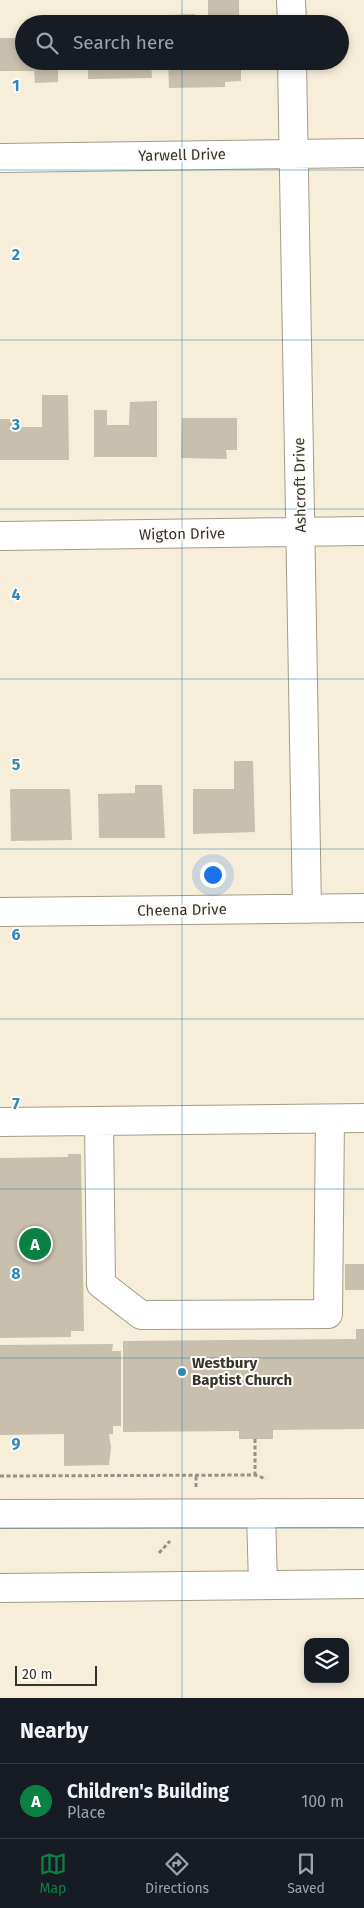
<!DOCTYPE html>
<style>
body{margin:0;font-family:"Fira Sans",sans-serif;background:#242831;color:#f1f3f6}
.controls{position:absolute;right:15px;bottom:15px;display:grid;overflow:hidden;border-radius:10px;box-shadow:0 2px 8px #0003}
.controls button{width:45px;height:45px;display:grid;place-items:center;padding:0;border:0;border-bottom:1px solid #363941;background:#171b24;color:#f1f3f6;font:25px sans-serif}
.scale{position:absolute;left:15px;bottom:12px;width:82px;box-sizing:border-box;padding-left:5px;border:2px solid #36332b;border-top:0;font-size:14px;line-height:18px;white-space:nowrap;color:#36332b;-webkit-text-stroke:4px #fefcf8;paint-order:stroke}
.you{position:absolute;left:212px;top:874px;width:18px;height:18px;margin:-12px;border:4px solid #fff;border-radius:50%;background:#1a73e8;box-shadow:0 0 0 8px #1a73e833}
.badge{display:grid;place-items:center;width:32px;height:32px;border-radius:50%;background:#0b8043;color:#fff;font-size:16px;font-weight:700}
.pin{position:absolute;translate:-50% -50%;border:2px solid #fff;box-shadow:0 1px 5px #0006}
.list{margin:0;padding:0;list-style:none}
h2{display:flex;justify-content:space-between;align-items:center;height:65px;margin:0;padding:0 20px;font-size:21px}
h2 small{font-size:16px;font-weight:400;color:#9ea1a6}
.list li{display:grid;grid-template-columns:32px 1fr auto;gap:15px;align-items:center;box-sizing:border-box;height:75px;padding:0 20px;border-top:1px solid #363941}
.list b{display:block;font-size:19px;white-space:nowrap}
.list p{margin:0;font-size:16px;white-space:nowrap;color:#9ea1a6}
.list em{font-size:16px;font-style:normal;color:#9ea1a6}
.icon{flex:none;width:28px;height:28px;fill:none;stroke:currentColor;stroke-width:2;stroke-linecap:round;stroke-linejoin:round}
.map{position:relative;flex:none;width:364px;height:1698px;overflow:hidden}
.search{position:absolute;background:#171b24;box-shadow:0 2px 8px #0003;left:15px;right:15px;top:15px;height:55px;display:flex;align-items:center;gap:12px;box-sizing:border-box;padding:0 18px;border-radius:28px;color:#9ea1a6;font-size:19px}
.sheet{height:140px;background:#171b24}
nav{display:flex;justify-content:space-around;align-items:center;box-sizing:border-box;height:70px;border-top:1px solid #363941;background:#171b24;font-size:14px;color:#9ea1a6}
nav a{display:grid;justify-items:center;gap:2px}
nav .on{color:#0b8043}
.map>svg:first-child{display:block}
.building{fill:#c8bfac}
.lines{fill:none;stroke-linecap:round;stroke-linejoin:round}
.minor-casing{stroke:#a49b89;stroke-width:30}
.path{stroke:#989284;stroke-width:3;stroke-dasharray:4 2.5;stroke-linecap:butt}
.minor{stroke:#fff;stroke-width:28}
.grid{fill:none;stroke:#3188b7;stroke-width:1;stroke-opacity:0.55}
.poi-dot{fill:#3188b7;stroke:#fefcf8;stroke-width:2}
.labels{text-anchor:middle;stroke-width:4;stroke-linejoin:round;paint-order:stroke}
.street-label{font-size:15px;fill:#36332b;stroke:#fefcf8}
.poi-label{font-size:15px;font-weight:bold;fill:#36332b;stroke:#fefcf8;text-anchor:start}
.grid-label{font-size:16px;text-anchor:middle;font-weight:bold;fill:#3188b7;stroke:#fefcf8;stroke-width:4;stroke-linejoin:round;paint-order:stroke}
</style>
<div class="map">
<svg width="364" height="1698" viewBox="0 0 364 1698">
<rect width="100%" height="100%" fill="#f7eeda"/>
<path class="building" d="M 208,0 L 239,0 L 239,22 L 208,22 Z
M 195,14 L 195,24 L 167,24 L 167,15 Z
M 0,38 L 24,38 L 24,61 L 58,61 L 58,82 L 35,83 L 34,71 L 0,71 Z
M 88,61 L 151,61 L 152,78 L 88,79 Z
M 168,61 L 241,61 L 241,81 L 225,82 L 225,87 L 169,88 Z
M 42,395 L 68,395 L 69,460 L 0,460 L 0,419 L 17,419 L 17,427 L 42,427 Z
M 157,401 L 157,457 L 94,457 L 94,410 L 107,410 L 107,425 L 129,425 L 130,402 Z
M 182,418 L 237,418 L 237,450 L 226,450 L 227,459 L 181,458 Z
M 234,761 L 253,761 L 255,832 L 193,834 L 193,789 L 234,789 Z
M 135,785 L 162,785 L 165,838 L 99,838 L 98,794 L 135,793 Z
M 10,789 L 70,789 L 72,840 L 11,841 Z
M 68,1154 L 81,1154 L 84,1331 L 71,1331 L 71,1337 L 0,1338 L 0,1158 L 68,1157 Z
M 345,1264 L 364,1264 L 364,1290 L 345,1290 Z
M 356,1329 L 364,1329 L 364,1429 L 273,1430 L 273,1439 L 239,1439 L 239,1431 L 123,1432 L 123,1341 L 356,1339 Z
M 113,1344 L 112,1351 L 121,1351 L 121,1426 L 113,1426 L 113,1434 L 109,1434 L 111,1447 L 109,1465 L 64,1466 L 64,1434 L 0,1435 L 0,1345 Z"/>
<g class="lines">
<defs>
<path id="minor" d="M 291,0 L 292,24
M 292,61 L 307,909
M 0,158 L 364,153
M 0,536 L 364,531
M 0,912 L 364,908
M 99,1121 L 101,1284 L 141,1315 L 328,1314 L 330,1119
M 0,1122 L 364,1118
M 261,1513 L 263,1585
M 0,1514 L 364,1513
M 0,1588 L 364,1584"/>
</defs>
<use href="#minor" class="minor-casing"/>
<path class="path" d="M 255,1439 L 255,1475
M 0,1476 L 255,1475 L 266,1479
M 196,1487 L 196,1475
M 159,1553 L 170,1541"/>
<use href="#minor" class="minor"/>
</g>
<path class="grid" d="M 182,0 L 182,24M 182,61 L 182,1698M 0,170 L 364,170M 0,340 L 364,340M 0,509 L 364,509M 0,679 L 364,679M 0,849 L 364,849M 0,1019 L 364,1019M 0,1189 L 364,1189M 0,1358 L 364,1358M 0,1528 L 364,1528"/>
<circle class="poi-dot" cx="182" cy="1372" r="5"/>
<g class="labels">
<g class="street-label">
<text transform="translate(182 155) rotate(-1)" y="5">Yarwell Drive</text>
<text transform="translate(300 485) rotate(-91)" y="5">Ashcroft Drive</text>
<text transform="translate(182 534) rotate(-1)" y="5">Wigton Drive</text>
<text transform="translate(182 910) rotate(-1)" y="5">Cheena Drive</text>
</g>
<g class="poi-label">
<text x="192" y="1368">Westbury<tspan x="192" dy="17">Baptist Church</tspan></text>
</g>
</g>
<g class="grid-label">
<text x="16" y="91">1</text>
<text x="16" y="260">2</text>
<text x="16" y="430">3</text>
<text x="16" y="600">4</text>
<text x="16" y="770">5</text>
<text x="16" y="940">6</text>
<text x="16" y="1109">7</text>
<text x="16" y="1279">8</text>
<text x="16" y="1449">9</text>
</g>
</svg>
<div class="controls">
<button><svg class="icon" aria-label="layers" viewBox="0 0 24 24"><path d="M12 4l9 5-9 5-9-5zM3 14l9 5 9-5"/></svg></button>
</div>
<div class="scale">20 m</div>
<div class="you"></div>
<div class="pin badge" style="left:35px;top:1244px">A</div>
<div class="search"><svg class="icon" aria-label="search" viewBox="0 0 24 24"><circle cx="10" cy="10" r="6"/><path d="M15 15l6 6"/></svg>Search here</div>
</div>
<section class="sheet">
<h2>Nearby<small></small></h2>
<ul class="list">
<li><span class="badge">A</span><div><b>Children's Building</b><p>Place</p></div><em>100 m</em></li>
</ul>
</section>
<nav>
<a class="on"><svg class="icon" aria-label="map" viewBox="0 0 24 24"><path d="M3 6l6-2 6 2 6-2v14l-6 2-6-2-6 2zM9 4v14M15 6v14"/></svg>Map</a>
<a><svg class="icon" aria-label="directions" viewBox="0 0 24 24"><path d="M12 3l9 9-9 9-9-9zM9 14v-3h6M13 9l2 2-2 2"/></svg>Directions</a>
<a><svg class="icon" aria-label="saved" viewBox="0 0 24 24"><path d="M7 4h10v16l-5-4-5 4z"/></svg>Saved</a>
</nav>
